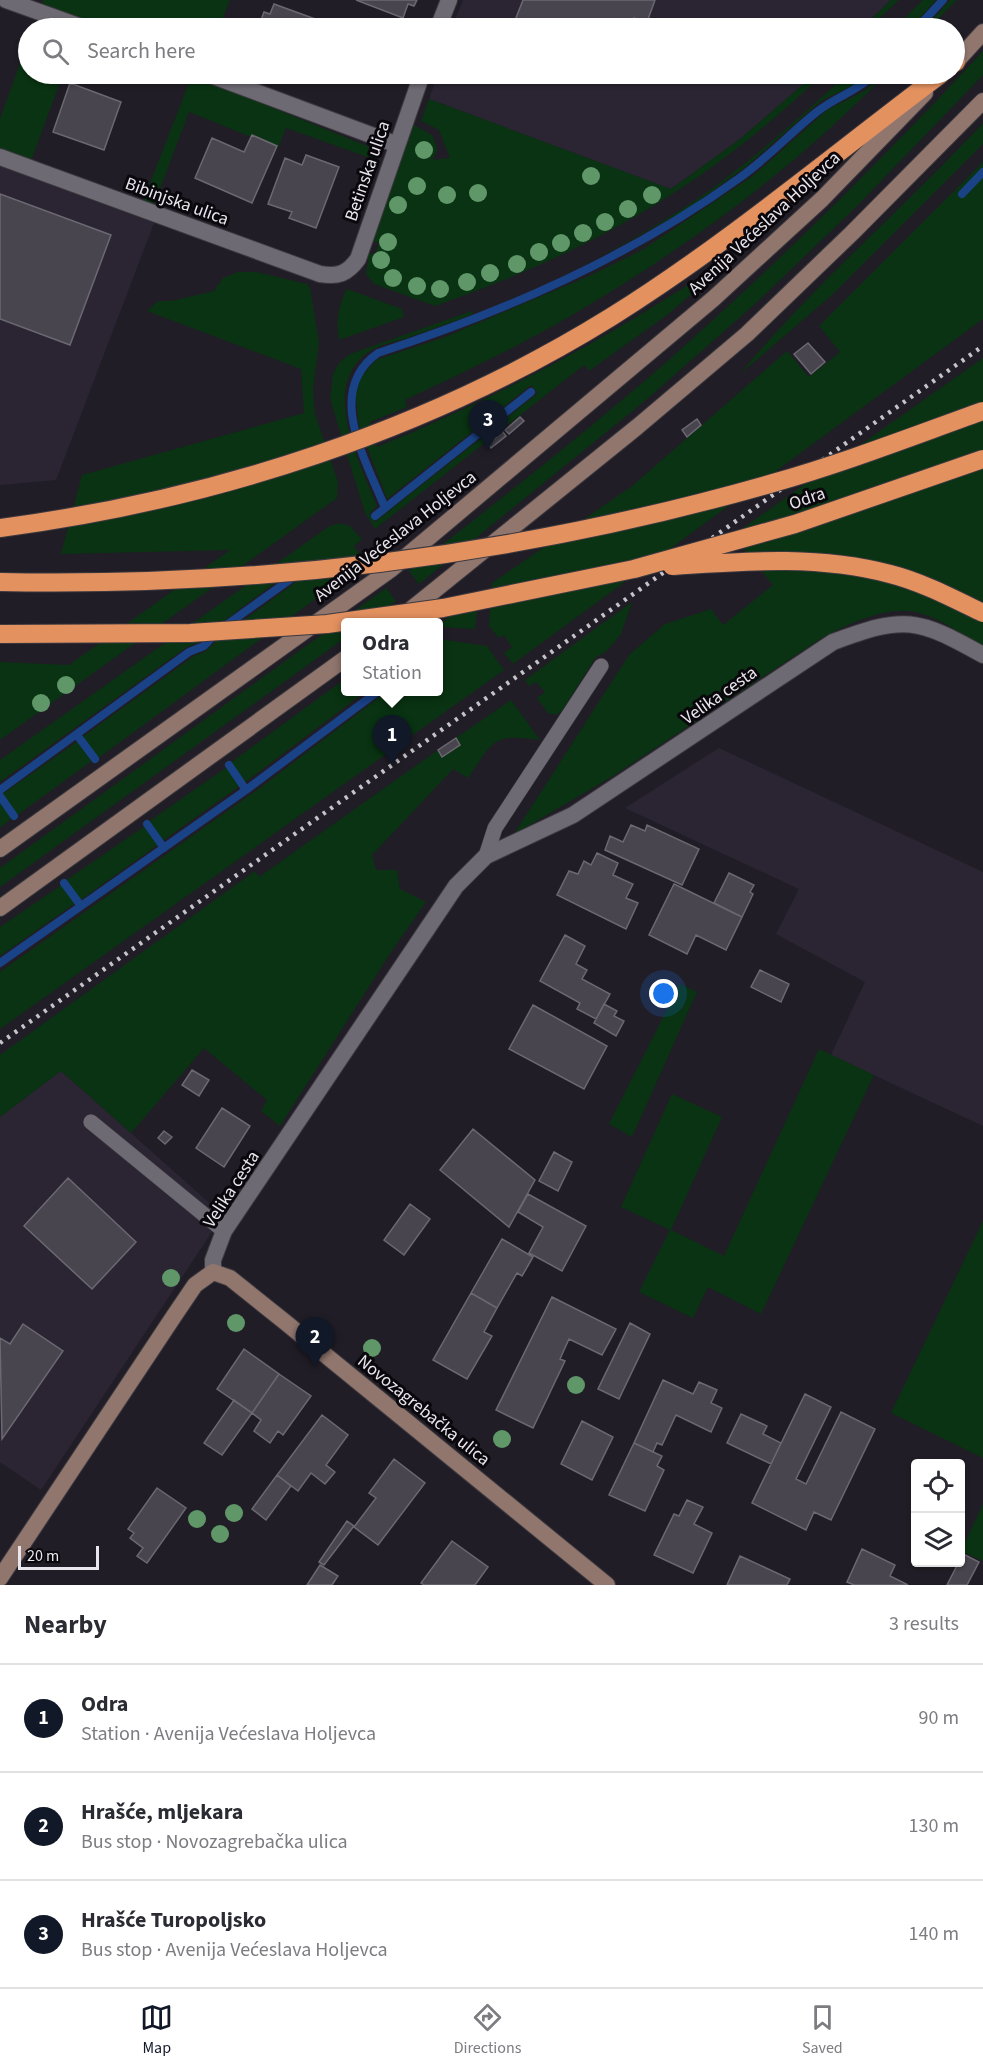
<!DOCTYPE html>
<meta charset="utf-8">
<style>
body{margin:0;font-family:"Source Sans 3",sans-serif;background:#f2f2f3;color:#2b2b33}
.controls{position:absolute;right:18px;bottom:18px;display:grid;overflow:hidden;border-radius:6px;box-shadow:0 2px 4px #0004}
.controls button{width:54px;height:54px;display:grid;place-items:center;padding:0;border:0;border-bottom:2px solid #e1e1e2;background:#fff;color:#2b2b33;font:30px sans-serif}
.scale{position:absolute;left:18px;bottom:15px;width:81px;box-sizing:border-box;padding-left:6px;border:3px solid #e9e7ed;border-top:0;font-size:16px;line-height:21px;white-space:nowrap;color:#e9e7ed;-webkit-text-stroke:4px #0a080c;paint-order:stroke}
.you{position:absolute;left:664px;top:994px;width:21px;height:21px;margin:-15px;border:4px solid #fff;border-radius:50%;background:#1a73e8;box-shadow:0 0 0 9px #1a73e833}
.badge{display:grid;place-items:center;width:39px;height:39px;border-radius:50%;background:#111827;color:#fff;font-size:20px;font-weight:700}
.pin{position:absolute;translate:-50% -50px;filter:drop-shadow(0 2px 3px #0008)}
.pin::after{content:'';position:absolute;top:32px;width:21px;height:18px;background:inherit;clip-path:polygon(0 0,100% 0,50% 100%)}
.popup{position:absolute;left:341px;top:618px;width:102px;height:78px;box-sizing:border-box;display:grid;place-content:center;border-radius:6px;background:#fff;filter:drop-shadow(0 2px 4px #0005);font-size:20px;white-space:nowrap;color:#7c7c81}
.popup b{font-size:22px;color:#2b2b33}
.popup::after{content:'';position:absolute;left:50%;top:100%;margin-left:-12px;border:12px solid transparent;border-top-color:#fff}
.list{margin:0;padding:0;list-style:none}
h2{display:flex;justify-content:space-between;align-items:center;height:78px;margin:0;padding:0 24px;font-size:26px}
h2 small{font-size:20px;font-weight:400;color:#7c7c81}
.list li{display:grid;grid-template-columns:39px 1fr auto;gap:18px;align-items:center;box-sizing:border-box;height:108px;padding:0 24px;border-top:2px solid #e1e1e2}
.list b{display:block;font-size:22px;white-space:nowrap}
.list p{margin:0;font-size:20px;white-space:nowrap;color:#7c7c81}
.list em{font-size:20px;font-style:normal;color:#7c7c81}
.icon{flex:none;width:33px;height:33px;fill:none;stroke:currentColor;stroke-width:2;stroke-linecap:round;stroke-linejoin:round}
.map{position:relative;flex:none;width:983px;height:1585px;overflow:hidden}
.search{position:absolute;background:#fff;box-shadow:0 2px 4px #0004;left:18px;right:18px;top:18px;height:66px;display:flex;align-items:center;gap:15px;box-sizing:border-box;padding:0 21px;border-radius:33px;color:#7c7c81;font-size:22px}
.sheet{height:402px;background:#fff}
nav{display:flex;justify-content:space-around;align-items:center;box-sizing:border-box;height:84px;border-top:2px solid #e1e1e2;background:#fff;font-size:16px;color:#7c7c81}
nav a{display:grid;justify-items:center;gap:3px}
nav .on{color:#111827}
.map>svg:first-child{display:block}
.built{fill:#2b2533}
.green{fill:#093312}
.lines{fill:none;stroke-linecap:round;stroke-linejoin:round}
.stream{stroke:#1a4287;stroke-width:8}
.building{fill:#49454e;stroke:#6c6872;stroke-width:1.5}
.service-casing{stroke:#3c393f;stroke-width:16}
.minor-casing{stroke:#3c393f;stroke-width:18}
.secondary-casing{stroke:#3c393f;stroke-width:18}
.motorway-casing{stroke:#3c393f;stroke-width:20}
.service{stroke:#6e6a74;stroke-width:15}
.minor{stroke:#6e6a74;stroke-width:16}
.secondary{stroke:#91766e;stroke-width:16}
.motorway{stroke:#e49160;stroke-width:18}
.rail{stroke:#c6c3ca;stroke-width:4.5;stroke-dasharray:3 6;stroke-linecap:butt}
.motorway-bridge-casing{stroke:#3c393f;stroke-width:20;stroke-linecap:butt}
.motorway-bridge{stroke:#e49160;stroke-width:18}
.tree{fill:#609769}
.labels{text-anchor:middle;stroke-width:6;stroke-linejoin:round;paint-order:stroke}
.street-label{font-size:18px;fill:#e9e7ed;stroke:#0a080c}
</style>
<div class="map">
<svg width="983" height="1585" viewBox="0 0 983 1585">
<rect width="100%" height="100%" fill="#211d26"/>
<path class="built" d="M 463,0 L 891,0 L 862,28 L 452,28 Z
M 438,74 L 815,74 L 740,139 L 671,189 L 429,99 Z
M 0,166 L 154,223 L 56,480 L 0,485 Z
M 719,748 L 983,872 L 983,1126 L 831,1055 L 865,982 L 776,934 L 799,889 L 625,808 Z
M 61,1071 L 223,1215 L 41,1490 L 0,1462 L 0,1117 Z"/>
<path class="green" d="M 43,0 L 230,0 L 219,28 L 110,28 L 42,5 Z
M 891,0 L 899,0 L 869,28 L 862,28 Z
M 923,0 L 936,0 L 911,28 L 894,28 Z
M 950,0 L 957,0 L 929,28 L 925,28 Z
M 28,41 L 28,74 L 63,74 L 31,161 L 0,148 L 0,119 Z
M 983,51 L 983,75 L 856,207 L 756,303 L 646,400 L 419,584 L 409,571 C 504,496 600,422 690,341 C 792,249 890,152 983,51 Z
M 815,74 L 823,74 C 704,188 589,252 435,306 L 374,284 L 366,274 L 369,253 L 375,254 L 379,243 L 373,241 L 414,125 L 433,136 L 437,149 L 433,160 L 450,158 L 439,130 L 421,121 L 429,99 L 671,189 L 740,139 Z
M 847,74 L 868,74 L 860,82 L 821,101 L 747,166 L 686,210 L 595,259 C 626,241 658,225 687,206 C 745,167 796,121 847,74 Z
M 882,74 L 886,74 C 795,168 685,249 572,315 C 518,347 461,373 405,400 L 407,407 L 370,422 L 377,447 C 496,399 609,337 716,267 L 721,269 L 667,315 L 589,371 L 584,365 L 375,529 L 365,513 L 330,399 L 333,374 L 339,363 L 350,354 L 472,311 L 473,314 C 450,323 427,331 404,339 C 393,342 379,345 370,351 C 318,385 360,463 377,506 L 369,514 L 375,522 L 538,393 L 531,385 L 387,499 L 359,426 L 356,397 L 360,378 L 376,360 L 445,337 L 589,276 L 642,250 L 754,175 L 827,110 L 866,90 Z
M 192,75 L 367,146 L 376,153 L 376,160 L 286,128 L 278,148 L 189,112 L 154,205 L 143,201 Z
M 983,123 L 983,144 L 833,294 L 739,375 C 813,285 903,209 983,123 Z
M 983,162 L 983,319 L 513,664 L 504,653 L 512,647 L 504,635 L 499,638 L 489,626 L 492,583 L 632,486 L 787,351 L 809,377 L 840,352 L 819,326 Z
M 238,272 L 256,272 L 307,284 L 310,288 L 319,342 L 313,390 L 315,414 L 338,482 L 337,498 L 0,740 L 0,662 L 69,665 L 230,550 L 61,554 L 82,475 L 304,413 L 301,369 L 147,311 L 158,301 L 171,301 L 214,291 L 223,278 Z
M 347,289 L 402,309 L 404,317 L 339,340 C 336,322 338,305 347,289 Z
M 983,358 L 983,646 C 961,634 934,613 908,611 C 878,609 845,626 820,639 L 613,776 L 514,834 L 629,655 L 665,624 L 711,609 L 723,625 L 773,585 L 733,535 Z
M 338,523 L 350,526 L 362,539 L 354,546 L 366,562 L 97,759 L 81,738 L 194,656 L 206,651 L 217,640 L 304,576 L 294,569 L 210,631 L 200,642 L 187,647 L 0,782 L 0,760 L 328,527 Z
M 386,588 L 396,601 L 367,622 L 346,622 L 345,638 L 0,887 L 0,868 Z
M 479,593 L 475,629 L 439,627 L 439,625 Z
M 632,602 L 621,634 L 607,651 L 595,658 L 562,711 L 555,715 L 548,713 L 537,698 L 545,692 L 536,682 L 529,686 L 525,680 Z
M 439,639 L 487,646 L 504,670 L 0,1029 L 0,972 L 260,788 L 386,692 L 438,692 Z
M 345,679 L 346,692 L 365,692 L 244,783 L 230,763 Z
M 511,700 L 540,740 C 491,733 494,741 468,778 L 453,769 L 372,855 L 376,870 L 397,870 L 400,889 L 426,902 L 391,952 L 280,1126 L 261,1111 L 267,1100 L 204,1048 L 131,1133 L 61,1071 L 0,1117 L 0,1055 L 255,871 L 259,877 L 438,750 L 443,757 L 460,745 L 456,738 Z
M 78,741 L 93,760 L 16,816 L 1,795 Z
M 227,767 L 241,785 L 161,842 L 148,822 Z
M 0,799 L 13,817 L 0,828 Z
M 145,826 L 159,844 L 79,901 L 65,881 Z
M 63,884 L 77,902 L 0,956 L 0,927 Z
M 680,984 L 697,992 L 632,1137 L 609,1124 Z
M 819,1049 L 874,1075 L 761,1314 L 708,1287 L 693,1318 L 639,1292 L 670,1230 L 621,1207 L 672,1094 L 722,1117 L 671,1230 L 724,1256 Z
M 983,1221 L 983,1458 L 891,1413 Z
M 983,1504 L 983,1561 L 961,1551 Z"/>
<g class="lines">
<path class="stream" d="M 917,28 L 943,0
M 962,194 L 983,172
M 385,508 C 366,460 324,391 378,353 C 506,311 628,258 738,179 C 767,159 791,132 818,111 C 837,96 858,91 875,74
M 375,516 L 531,392
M 225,626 L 295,576
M 77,735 L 95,759
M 229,765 L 246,790
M 0,790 L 189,652 L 204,646 L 215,634
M 0,796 L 14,816
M 147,824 L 164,848
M 64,883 L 81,906
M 0,963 L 246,790 L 377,692"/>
</g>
<path class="building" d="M 356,0 L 417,0 L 414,6 L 408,4 L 403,18 Z
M 523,0 L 655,0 L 647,22 L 634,18 L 630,28 L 512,28 Z
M 274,4 L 318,20 L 315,28 L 258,28 L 264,12 L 270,14 Z
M 339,22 L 355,28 L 337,28 Z
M 345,74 L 375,74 L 371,83 Z
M 599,74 L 614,74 L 612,78 Z
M 70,83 L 121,102 L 104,150 L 53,132 Z
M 252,135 L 277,146 L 252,203 L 195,178 L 212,138 L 244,152 Z
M 306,155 L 339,167 L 316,228 L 289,218 L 292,212 L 268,204 L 285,158 L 302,165 Z
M 0,194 L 111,235 L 70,345 L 0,319 Z
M 808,343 L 825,362 L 811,374 L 794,354 Z
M 520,417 L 524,421 L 509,434 L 505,430 Z
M 697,419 L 701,425 L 687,437 L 682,430 Z
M 503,432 L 506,436 L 491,448 L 488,444 Z
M 456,738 L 460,745 L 442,757 L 438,750 Z
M 631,825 L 645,831 L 647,825 L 699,849 L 682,885 L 605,850 L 610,836 L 623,842 Z
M 597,853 L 618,863 L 613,875 L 633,884 L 626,898 L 638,903 L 626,929 L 557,895 L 569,871 L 578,874 L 584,861 L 591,865 Z
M 729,873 L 754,885 L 750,892 L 753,894 L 742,917 L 714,903 Z
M 674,884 L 742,917 L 726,950 L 696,935 L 687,954 L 649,935 Z
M 565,935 L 585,946 L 576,964 L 587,970 L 582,979 L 610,994 L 596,1019 L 577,1009 L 580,1003 L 540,981 Z
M 760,970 L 789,984 L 781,1002 L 751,987 Z
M 604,1004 L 617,1011 L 614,1016 L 624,1021 L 616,1036 L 594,1023 Z
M 533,1005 L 607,1046 L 584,1089 L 509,1049 Z
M 192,1070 L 209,1080 L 199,1096 L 182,1085 Z
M 222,1108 L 250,1126 L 224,1167 L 196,1148 Z
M 473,1129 L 535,1180 L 509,1227 L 440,1170 Z
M 164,1131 L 172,1137 L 165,1144 L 158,1138 Z
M 554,1152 L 572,1162 L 558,1191 L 539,1181 Z
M 68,1178 L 136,1242 L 92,1289 L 24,1226 Z
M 528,1194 L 586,1226 L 562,1271 L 529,1253 L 543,1227 L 518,1212 Z
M 410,1204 L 430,1219 L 404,1255 L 384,1240 Z
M 502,1239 L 533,1257 L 522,1276 L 517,1273 L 497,1308 L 471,1293 Z
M 471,1293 L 497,1308 L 484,1332 L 492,1336 L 467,1379 L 433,1360 Z
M 552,1297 L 616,1329 L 602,1355 L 569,1339 L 560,1359 L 565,1361 L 533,1428 L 496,1410 Z
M 630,1323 L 650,1334 L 619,1399 L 598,1389 Z
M 23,1324 L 63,1351 L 2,1439 L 0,1338 L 10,1344 Z
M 244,1349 L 279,1374 L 252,1413 L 217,1389 Z
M 279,1374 L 311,1396 L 283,1435 L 278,1431 L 270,1443 L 254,1431 L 261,1420 L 252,1413 Z
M 663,1380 L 693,1394 L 699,1382 L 717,1390 L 711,1403 L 722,1408 L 711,1432 L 676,1415 L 662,1445 L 657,1443 L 653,1452 L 634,1443 Z
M 805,1394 L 831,1407 L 796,1479 L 806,1484 L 841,1412 L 875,1429 L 831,1520 L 814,1512 L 806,1530 L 752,1503 Z
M 234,1400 L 252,1413 L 222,1455 L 204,1443 Z
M 741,1414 L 767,1426 L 763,1434 L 781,1443 L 771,1464 L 727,1443 Z
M 322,1415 L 348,1435 L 326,1465 L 335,1472 L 325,1484 L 311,1473 L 298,1491 L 277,1475 Z
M 582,1421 L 613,1437 L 592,1480 L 561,1464 Z
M 634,1443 L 662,1456 L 657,1466 L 664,1470 L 645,1511 L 609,1495 Z
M 394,1459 L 425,1483 L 378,1545 L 354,1527 L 376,1498 L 369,1493 Z
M 277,1475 L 291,1486 L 266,1520 L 252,1509 Z
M 157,1488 L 186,1508 L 147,1563 L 137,1556 L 143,1548 L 130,1538 L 134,1533 L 128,1529 Z
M 687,1500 L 703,1507 L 694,1524 L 712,1533 L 693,1573 L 654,1555 L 674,1514 L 679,1516 Z
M 347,1521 L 354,1526 L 324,1565 L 319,1562 Z
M 452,1541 L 488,1567 L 475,1585 L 424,1585 L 421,1583 Z
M 862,1549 L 895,1565 L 890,1576 L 908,1585 L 854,1585 L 847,1582 Z
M 963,1554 L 979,1562 L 967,1585 L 947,1585 Z
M 740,1556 L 790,1579 L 787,1585 L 727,1585 Z
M 320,1565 L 338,1576 L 332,1585 L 307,1585 Z"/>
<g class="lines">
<defs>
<path id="service" d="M 486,856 L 495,828 L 601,666
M 91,1122 L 224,1231"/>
<path id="minor" d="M 6,0 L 84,28
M 438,28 L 449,0
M 208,74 L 395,144
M 0,157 L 320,274 C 338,277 347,274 358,259 L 422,74
M 213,1272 L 213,1260 L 224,1231 L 456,886 L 486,856 L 573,815 L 833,642 C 904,615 917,618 983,655"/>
<path id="secondary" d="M 954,64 L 983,32
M 404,615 L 637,427 L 747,334 L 852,233 L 983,101
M 0,849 L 390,570 L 713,299 L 822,199 L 925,93
M 0,908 L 346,658
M 0,1578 L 174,1316 L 195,1285 L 213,1272 L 230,1278 L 285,1322 L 607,1585"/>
<path id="motorway" d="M 954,63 L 956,62
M 0,528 C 214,500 427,431 611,317 C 725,246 833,155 941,74"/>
</defs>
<use href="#service" class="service-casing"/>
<use href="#minor" class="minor-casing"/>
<use href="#secondary" class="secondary-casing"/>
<use href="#motorway" class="motorway-casing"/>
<use href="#service" class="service"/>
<use href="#minor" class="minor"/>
<use href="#secondary" class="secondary"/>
<use href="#motorway" class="motorway"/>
<path class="rail" d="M 0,1043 L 983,346"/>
<defs>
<path id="motorway-bridge" d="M 672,566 C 746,561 818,555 890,574 C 922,582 954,599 983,613
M 0,582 C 260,587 522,555 773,483 C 844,463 913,436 983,411
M 0,634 L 190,633 L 327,624 L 443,608 L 634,569 L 795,524 L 983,459"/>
</defs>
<use href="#motorway-bridge" class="motorway-bridge-casing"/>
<use href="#motorway-bridge" class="motorway-bridge"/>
</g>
<g class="tree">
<circle cx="424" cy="150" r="9"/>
<circle cx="591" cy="176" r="9"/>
<circle cx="417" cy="186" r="9"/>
<circle cx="478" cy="193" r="9"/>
<circle cx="447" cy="195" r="9"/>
<circle cx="652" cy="195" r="9"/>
<circle cx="398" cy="205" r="9"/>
<circle cx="628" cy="209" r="9"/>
<circle cx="605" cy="222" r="9"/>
<circle cx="583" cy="233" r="9"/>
<circle cx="388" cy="242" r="9"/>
<circle cx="561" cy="243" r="9"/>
<circle cx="539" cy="252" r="9"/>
<circle cx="381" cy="260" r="9"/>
<circle cx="517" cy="264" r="9"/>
<circle cx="490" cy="273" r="9"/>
<circle cx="393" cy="278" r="9"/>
<circle cx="467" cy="282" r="9"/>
<circle cx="417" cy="286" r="9"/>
<circle cx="440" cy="289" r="9"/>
<circle cx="66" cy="685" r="9"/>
<circle cx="41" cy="703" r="9"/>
<circle cx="171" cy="1278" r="9"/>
<circle cx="236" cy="1323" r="9"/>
<circle cx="372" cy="1348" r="9"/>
<circle cx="576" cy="1385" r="9"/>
<circle cx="502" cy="1439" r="9"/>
<circle cx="234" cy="1513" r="9"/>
<circle cx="197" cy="1519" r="9"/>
<circle cx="220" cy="1534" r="9"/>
</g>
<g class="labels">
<g class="street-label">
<text transform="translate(367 171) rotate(-71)" y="6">Betinska ulica</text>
<text transform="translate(177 201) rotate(20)" y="6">Bibinjska ulica</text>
<text transform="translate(764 223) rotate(-43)" y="6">Avenija Većeslava Holjevca</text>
<text transform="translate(807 498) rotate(-19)" y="6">Odra</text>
<text transform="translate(395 536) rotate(-38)" y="6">Avenija Većeslava Holjevca</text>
<text transform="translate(719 695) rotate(-35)" y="6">Velika cesta</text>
<text transform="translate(231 1189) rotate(-57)" y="6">Velika cesta</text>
<text transform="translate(424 1410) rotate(39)" y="6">Novozagrebačka ulica</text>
</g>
</g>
</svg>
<div class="controls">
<button><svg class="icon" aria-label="locate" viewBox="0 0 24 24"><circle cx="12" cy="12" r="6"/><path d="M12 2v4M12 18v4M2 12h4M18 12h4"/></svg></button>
<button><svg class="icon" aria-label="layers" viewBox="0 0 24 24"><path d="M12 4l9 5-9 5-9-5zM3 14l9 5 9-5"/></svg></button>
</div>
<div class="scale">20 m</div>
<div class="you"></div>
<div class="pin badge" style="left:392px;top:765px">1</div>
<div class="popup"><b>Odra</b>Station</div>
<div class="pin badge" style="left:315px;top:1367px">2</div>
<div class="pin badge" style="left:488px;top:450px">3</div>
<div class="search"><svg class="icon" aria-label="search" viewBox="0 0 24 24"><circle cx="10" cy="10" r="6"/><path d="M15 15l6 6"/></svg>Search here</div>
</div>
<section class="sheet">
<h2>Nearby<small>3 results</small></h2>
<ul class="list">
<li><span class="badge">1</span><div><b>Odra</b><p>Station · Avenija Većeslava Holjevca</p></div><em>90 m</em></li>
<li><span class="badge">2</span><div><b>Hrašće, mljekara</b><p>Bus stop · Novozagrebačka ulica</p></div><em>130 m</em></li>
<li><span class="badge">3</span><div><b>Hrašće Turopoljsko</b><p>Bus stop · Avenija Većeslava Holjevca</p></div><em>140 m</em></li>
</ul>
</section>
<nav>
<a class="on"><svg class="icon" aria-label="map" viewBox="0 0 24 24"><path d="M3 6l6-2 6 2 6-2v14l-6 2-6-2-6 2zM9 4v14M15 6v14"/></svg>Map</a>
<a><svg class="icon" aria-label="directions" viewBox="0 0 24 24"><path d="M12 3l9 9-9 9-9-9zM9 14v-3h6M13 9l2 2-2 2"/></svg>Directions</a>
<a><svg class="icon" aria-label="saved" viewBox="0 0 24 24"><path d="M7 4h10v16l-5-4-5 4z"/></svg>Saved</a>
</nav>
